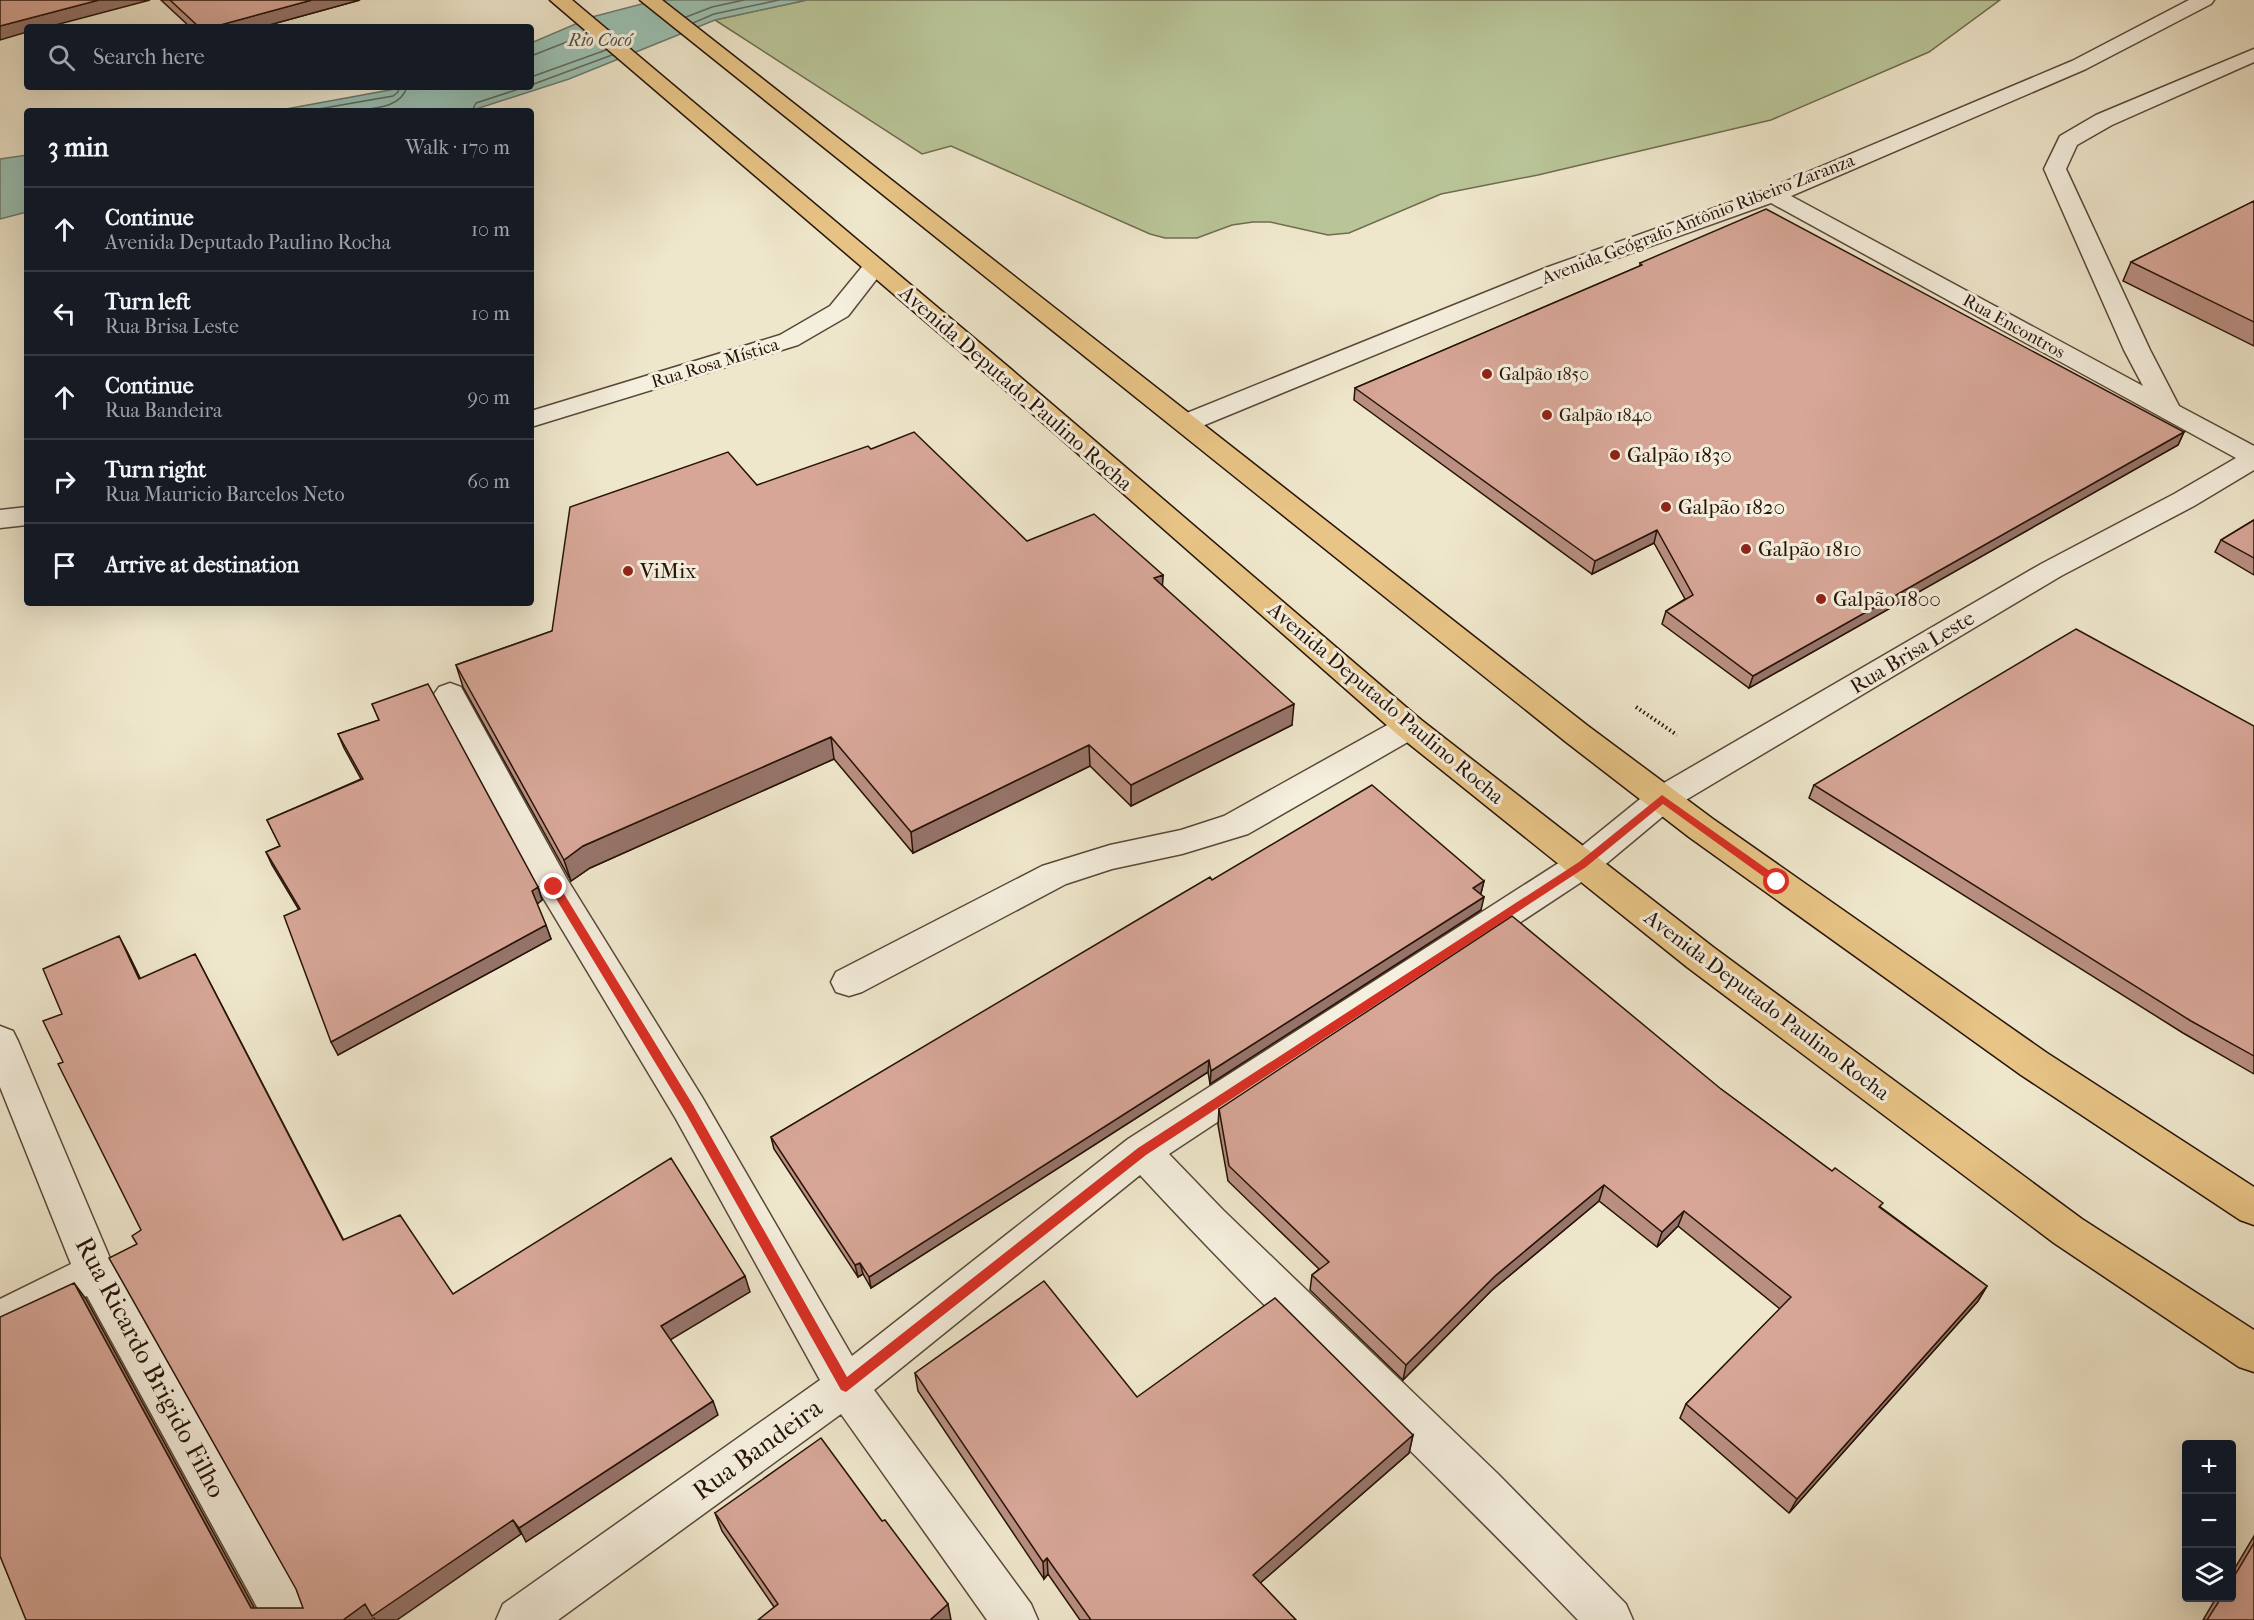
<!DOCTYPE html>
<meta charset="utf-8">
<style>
body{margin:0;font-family:"IM FELL French Canon",serif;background:#20242c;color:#f1f3f6}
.controls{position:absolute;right:18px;bottom:18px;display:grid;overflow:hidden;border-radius:6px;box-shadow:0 6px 24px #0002}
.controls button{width:54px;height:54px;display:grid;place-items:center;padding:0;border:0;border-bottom:2px solid #363941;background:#171b24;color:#f1f3f6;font:30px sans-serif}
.stop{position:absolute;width:18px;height:18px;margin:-14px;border:4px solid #d93025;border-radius:50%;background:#fff}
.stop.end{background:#d93025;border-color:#fff;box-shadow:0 2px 6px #0008}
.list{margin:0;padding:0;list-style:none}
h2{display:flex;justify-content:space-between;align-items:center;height:78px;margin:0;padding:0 24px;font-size:26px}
h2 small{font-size:20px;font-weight:400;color:#9ea1a6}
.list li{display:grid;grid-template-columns:39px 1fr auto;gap:18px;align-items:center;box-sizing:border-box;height:84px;padding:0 24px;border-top:2px solid #363941}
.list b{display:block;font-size:22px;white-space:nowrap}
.list p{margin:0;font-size:20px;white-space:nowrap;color:#9ea1a6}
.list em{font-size:20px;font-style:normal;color:#9ea1a6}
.icon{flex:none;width:33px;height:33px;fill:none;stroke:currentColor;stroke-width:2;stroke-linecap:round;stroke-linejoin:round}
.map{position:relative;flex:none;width:2254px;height:1620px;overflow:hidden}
.search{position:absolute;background:#171b24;box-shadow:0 6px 24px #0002;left:24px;top:24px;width:510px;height:66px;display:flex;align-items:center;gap:15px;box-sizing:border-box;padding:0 21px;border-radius:6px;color:#9ea1a6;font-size:22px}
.panel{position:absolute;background:#171b24;box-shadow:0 6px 24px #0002;left:24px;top:108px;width:510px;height:498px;border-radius:6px}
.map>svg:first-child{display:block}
.green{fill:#b9c598;stroke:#706c50;stroke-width:1.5}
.water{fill:#9bc1b2;stroke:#6d7b6e;stroke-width:1.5}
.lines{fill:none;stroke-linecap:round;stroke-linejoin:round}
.shore{stroke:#616a5d;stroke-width:1.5}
.minor-casing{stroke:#594839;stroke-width:3}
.major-casing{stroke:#271308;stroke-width:3}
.path{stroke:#271308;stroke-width:4;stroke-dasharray:1.5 3;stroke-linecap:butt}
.minor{fill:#f5efde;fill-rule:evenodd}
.major{fill:#e8c486;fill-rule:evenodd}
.wall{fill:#b98f82;stroke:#271308;stroke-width:1.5}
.shaded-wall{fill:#96746a;stroke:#271308;stroke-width:1.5}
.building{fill:#d7a697;stroke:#271308;stroke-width:1.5}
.route{fill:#d93025}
.poi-dot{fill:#8f2418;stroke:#f5efde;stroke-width:2}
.labels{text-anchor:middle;stroke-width:6;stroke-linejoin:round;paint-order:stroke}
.far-water-label{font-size:18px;font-style:italic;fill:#505044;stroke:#f5efde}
.far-street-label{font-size:18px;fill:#271308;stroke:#f5efde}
.far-poi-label{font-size:18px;fill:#271308;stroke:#f5efde;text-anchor:start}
.street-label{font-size:21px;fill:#271308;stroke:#f5efde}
.poi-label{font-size:21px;fill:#271308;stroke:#f5efde;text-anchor:start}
.near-street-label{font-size:26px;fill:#271308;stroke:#f5efde}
</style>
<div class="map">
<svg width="2254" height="1620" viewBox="0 0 2254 1620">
<rect width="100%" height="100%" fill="#efe7cc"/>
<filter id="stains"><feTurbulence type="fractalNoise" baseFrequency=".00333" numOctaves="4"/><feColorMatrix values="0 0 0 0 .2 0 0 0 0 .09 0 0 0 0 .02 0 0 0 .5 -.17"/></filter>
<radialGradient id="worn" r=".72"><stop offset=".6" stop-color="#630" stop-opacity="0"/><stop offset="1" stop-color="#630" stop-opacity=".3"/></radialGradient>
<path class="green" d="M 807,0 L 2000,0 L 1929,52 L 1771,120 L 1538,175 L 1441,194 L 1349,233 L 1328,235 L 1270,222 L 1253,222 L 1232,225 L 1197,238 L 1165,238 L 1150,234 L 951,146 L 922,154 L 715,20 Z"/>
<path class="water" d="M 657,0 L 807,0 L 715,20 L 569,79 L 470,111 L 275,111 L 406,87 L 531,87 L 531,43 L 592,17 Z
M 27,155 L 27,212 L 0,219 L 0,159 Z"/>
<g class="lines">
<path class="shore" d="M 686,17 L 712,7 L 744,0
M 693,23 L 714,14 L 779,0
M 531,56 L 587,34
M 531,77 L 606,50
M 531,85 L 612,55
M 307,111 L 393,96 L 398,92 L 399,87
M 350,111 C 370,108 400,110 407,87
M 472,111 L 476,103 L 525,87"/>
<defs>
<path id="minor" d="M 2189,0 L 2214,0 L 2211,4 L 2086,69 L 1791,196 L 2143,386 L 2124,350 L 2044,169 L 2060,136 L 2096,115 L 2254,49 L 2254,62 L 2112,125 L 2077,145 L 2066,169 L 2150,350 L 2179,406 L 2254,446 L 2254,470 L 2194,506 L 2061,576 L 1674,807 L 1595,873 L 1169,1154 L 1223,1210 L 1498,1474 L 1626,1604 L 1633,1620 L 1578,1620 C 1434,1470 1281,1328 1140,1175 L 874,1390 L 1031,1604 L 1038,1620 L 987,1620 L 841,1414 L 558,1620 L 496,1620 L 503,1604 L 820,1380 L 676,1119 L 542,896 L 434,694 L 439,687 L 450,683 L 461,687 L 567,879 L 702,1097 L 852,1356 L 1128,1139 L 1571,855 L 1650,791 L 2041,564 L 2174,494 L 2236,458 L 1771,203 L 1564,277 L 1195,429 L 1186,431 L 1177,429 L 1173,423 L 1177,417 L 1548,267 L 1765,190 L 2072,61 Z
M 874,260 L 882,262 L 886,267 L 848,316 L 798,345 L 531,427 L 531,411 L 780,335 L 830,306 L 866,262 Z
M 27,507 L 27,525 L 0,528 L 0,510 Z
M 1409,716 L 1420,719 L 1425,727 L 1420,735 L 1248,834 L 1182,854 L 1112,869 L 1066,884 L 862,992 L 849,996 L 836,992 L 831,982 L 836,972 L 1042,866 L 1110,845 L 1181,830 L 1224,816 L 1398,719 Z
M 0,1026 L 13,1031 L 18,1041 L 112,1263 L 305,1604 L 312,1620 L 264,1620 L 87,1296 L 0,1338 L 0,1299 L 71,1264 L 0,1087 Z"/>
<path id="major" d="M 550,0 L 572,0 L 1012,370 L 1420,719 L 1713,947 L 2082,1219 L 2254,1330 L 2254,1372 L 2239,1367 L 2054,1243 L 1687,967 L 1398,735 L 994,380 Z
M 640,0 L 662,0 L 1588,726 L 1713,819 L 2047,1053 L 2254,1187 L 2254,1225 L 2240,1220 L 2021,1075 L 1689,837 L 1566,742 Z"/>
</defs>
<use href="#minor" class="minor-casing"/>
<use href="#major" class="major-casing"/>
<path class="path" d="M 1636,707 L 1677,735"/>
<use href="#minor" class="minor"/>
<use href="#major" class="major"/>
</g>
<path class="wall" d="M 161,0 L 360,0 L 262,27 L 190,27 Z
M 2254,201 L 2254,346 L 2123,281 L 2131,262 Z
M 1640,263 L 2184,432 L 2178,445 L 1749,688 L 1662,624 L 1666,611 L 1685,599 L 1654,543 L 1592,574 L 1354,400 L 1355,388 L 1640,266 Z
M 757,485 L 1027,541 L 1163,575 L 1162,585 L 1292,725 L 1131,806 L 1090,766 L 913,853 L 834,759 L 590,868 L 571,881 L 463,687 L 456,665 L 552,631 Z
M 2254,520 L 2254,575 L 2215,552 L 2221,540 Z
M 372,704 L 538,887 L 542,900 L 537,904 L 551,939 L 338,1055 L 299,910 L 272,865 L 266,852 L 280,846 L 267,820 L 361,779 L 344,748 L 338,734 L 379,720 Z
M 2254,726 L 2254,1074 L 2183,1033 L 1809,798 L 1814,785 Z
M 1212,880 L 1484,881 L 1481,893 L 1480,894 L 1481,910 L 1210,1084 L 1208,1072 L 871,1288 L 863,1274 L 858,1277 L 774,1149 L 771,1137 Z
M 1721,1089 L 1987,1286 L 1978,1301 L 1789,1513 L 1680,1418 L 1686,1404 L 1780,1309 L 1678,1226 L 1657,1247 L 1599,1201 L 1491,1291 L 1403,1380 L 1310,1290 L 1312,1275 L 1319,1269 L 1228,1181 L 1218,1125 L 1219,1109 Z
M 915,1373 L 1137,1397 L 1413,1435 L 1409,1453 L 1260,1583 L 1296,1620 L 1080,1620 L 1048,1574 L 1044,1579 L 918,1391 Z
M 715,1513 L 951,1620 L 774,1607 L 722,1531 Z
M 2254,1536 L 2254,1620 L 2203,1620 L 2216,1598 L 2232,1598 L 2232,1573 Z"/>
<path class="shaded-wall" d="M 99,0 L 150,0 L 48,27 L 27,27 L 27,32 L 0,40 L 0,26 Z
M 312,0 L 360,0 L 262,27 L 213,27 Z
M 2184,432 L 2178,445 L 1749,688 L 1753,676 Z
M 1657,530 L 1654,543 L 1592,574 L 1595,561 Z
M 1163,575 L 1162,596 L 1154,578 Z
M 1294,704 L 1292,725 L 1131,806 L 1131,785 Z
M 831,737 L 834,759 L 590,868 L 571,881 L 564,860 L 583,846 Z
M 1089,745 L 1090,766 L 913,853 L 911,832 Z
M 1484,881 L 1481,893 L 1470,901 L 1473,888 Z
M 538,887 L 542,900 L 537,904 L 532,891 Z
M 1484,897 L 1481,910 L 1210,1084 L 1211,1071 Z
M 546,925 L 551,939 L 338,1055 L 331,1042 Z
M 119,936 L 128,953 L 149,996 L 139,979 Z
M 195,954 L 204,971 L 352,1256 L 343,1240 Z
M 1209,1060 L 1208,1072 L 871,1288 L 869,1277 Z
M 1604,1185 L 1599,1201 L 1491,1291 L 1403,1380 L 1406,1365 L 1495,1276 Z
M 1684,1211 L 1678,1226 L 1657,1247 L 1662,1232 Z
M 860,1263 L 863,1274 L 858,1277 L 855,1265 Z
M 745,1276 L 750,1292 L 667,1342 L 661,1326 Z
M 74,1283 L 86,1299 L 261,1620 L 251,1608 Z
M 1987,1286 L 1978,1301 L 1789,1513 L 1797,1499 Z
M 713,1401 L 718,1415 L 526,1542 L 519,1528 Z
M 1413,1435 L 1409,1453 L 1251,1591 L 1253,1575 Z
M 513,1520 L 521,1534 L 397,1620 L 375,1620 L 374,1618 L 371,1620 L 343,1620 L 365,1604 Z
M 1047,1558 L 1048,1574 L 1044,1579 L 1043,1562 Z
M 948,1604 L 951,1620 L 930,1620 Z"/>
<path class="building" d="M 0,0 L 99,0 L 0,26 Z
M 170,0 L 312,0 L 213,27 L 199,27 Z
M 2254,201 L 2254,322 L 2131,262 Z
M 1766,209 L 2184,432 L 1753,676 L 1666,611 L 1693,595 L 1657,530 L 1595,561 L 1355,388 L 1642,265 L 1640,263 Z
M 914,432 L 1027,541 L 1094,514 L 1163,575 L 1154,578 L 1294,704 L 1131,785 L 1089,745 L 911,832 L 831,737 L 583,846 L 564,860 L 456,665 L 552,631 L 570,507 L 728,452 L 757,485 L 868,446 L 871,449 Z
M 2254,520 L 2254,558 L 2221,540 Z
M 2076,629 L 2254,726 L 2254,1056 L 2191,1021 L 1814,785 Z
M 428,684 L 538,887 L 532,891 L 546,925 L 331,1042 L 284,916 L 300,909 L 266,852 L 280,846 L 267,820 L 363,779 L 338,734 L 379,720 L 372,704 Z
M 1372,785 L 1484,881 L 1473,888 L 1484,897 L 1211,1071 L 1209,1060 L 869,1277 L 860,1263 L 855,1265 L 771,1137 L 1171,900 L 1210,877 L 1212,880 Z
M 1512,916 L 1721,1089 L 1832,1171 L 1835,1168 L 1883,1203 L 1879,1207 L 1987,1286 L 1797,1499 L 1686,1404 L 1791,1297 L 1684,1211 L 1662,1232 L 1604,1185 L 1495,1276 L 1406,1365 L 1312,1275 L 1329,1262 L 1229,1166 L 1219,1109 Z
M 119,936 L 139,979 L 195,954 L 343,1240 L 400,1215 L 453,1294 L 671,1158 L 745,1276 L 661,1326 L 713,1401 L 519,1528 L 513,1520 L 372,1616 L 365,1604 L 343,1620 L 26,1620 L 0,1556 L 0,1317 L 74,1283 L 251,1608 L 303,1608 L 296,1589 L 109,1258 L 137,1244 L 132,1236 L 141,1230 L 58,1064 L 63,1062 L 43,1021 L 62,1014 L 43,969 Z
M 1044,1281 L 1137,1397 L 1275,1298 L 1413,1435 L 1253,1575 L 1296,1620 L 1091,1620 L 1047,1558 L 1043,1562 L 915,1373 Z
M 821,1438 L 882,1521 L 885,1520 L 948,1604 L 930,1620 L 758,1620 L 778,1604 L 715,1513 Z
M 2254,1543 L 2254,1620 L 2207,1620 L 2221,1598 L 2232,1598 L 2232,1580 Z"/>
<path class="route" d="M 1662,795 L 1781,879 L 1781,884 L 1774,884 L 1663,804 L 1586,867 L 1146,1155 L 846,1392 L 841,1390 L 685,1112 L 549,887 L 551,884 L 558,884 L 693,1105 L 847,1377 L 1138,1148 L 1579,862 Z"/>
<g class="poi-dot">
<circle cx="1487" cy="374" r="6"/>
<circle cx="1547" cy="415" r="6"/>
<circle cx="1615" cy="455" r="6"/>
<circle cx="1666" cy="507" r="6"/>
<circle cx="1746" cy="549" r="6"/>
<circle cx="628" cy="571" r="6"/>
<circle cx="1821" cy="599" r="6"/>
</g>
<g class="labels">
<g class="far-water-label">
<text x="600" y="46">Rio Cocó</text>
</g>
<g class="far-street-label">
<text transform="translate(1698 219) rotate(-21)" y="6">Avenida Geógrafo Antônio Ribeiro Zaranza</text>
<text transform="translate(2014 326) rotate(29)" y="6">Rua Encontros</text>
<text transform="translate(715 363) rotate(-17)" y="6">Rua Rosa Mística</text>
</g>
<g class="far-poi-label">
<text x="1499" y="380">Galpão 1850</text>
<text x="1559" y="421">Galpão 1840</text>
</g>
<g class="street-label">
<text transform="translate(1016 388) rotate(41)" y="7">Avenida Deputado Paulino Rocha</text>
<text transform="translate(1912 652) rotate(-31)" y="7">Rua Brisa Leste</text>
<text transform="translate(1386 703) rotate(40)" y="7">Avenida Deputado Paulino Rocha</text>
<text transform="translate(1767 1005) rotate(37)" y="7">Avenida Deputado Paulino Rocha</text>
</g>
<g class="poi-label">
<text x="1627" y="462">Galpão 1830</text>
<text x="1678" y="514">Galpão 1820</text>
<text x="1758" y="556">Galpão 1810</text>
<text x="640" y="578">ViMix</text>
<text x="1833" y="606">Galpão 1800</text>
</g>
<g class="near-street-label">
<text transform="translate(151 1367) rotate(62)" y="9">Rua Ricardo Brigido Filho</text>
<text transform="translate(757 1449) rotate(-36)" y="9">Rua Bandeira</text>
</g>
</g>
<rect width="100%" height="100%" filter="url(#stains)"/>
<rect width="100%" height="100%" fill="url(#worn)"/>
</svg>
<div class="controls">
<button>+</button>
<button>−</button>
<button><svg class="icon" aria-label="layers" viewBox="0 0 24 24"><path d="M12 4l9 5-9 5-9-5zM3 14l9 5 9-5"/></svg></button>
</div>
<div class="stop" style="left:1777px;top:882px"></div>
<div class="stop end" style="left:554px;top:887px"></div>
<div class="search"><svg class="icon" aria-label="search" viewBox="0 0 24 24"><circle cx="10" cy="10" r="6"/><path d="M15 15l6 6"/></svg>Search here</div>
<section class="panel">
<h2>3 min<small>Walk · 170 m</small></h2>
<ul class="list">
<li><svg class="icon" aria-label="ahead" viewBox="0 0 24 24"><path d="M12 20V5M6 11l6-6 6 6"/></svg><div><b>Continue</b><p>Avenida Deputado Paulino Rocha</p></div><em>10 m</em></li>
<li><svg class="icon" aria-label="left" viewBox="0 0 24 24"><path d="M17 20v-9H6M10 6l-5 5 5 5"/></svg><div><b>Turn left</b><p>Rua Brisa Leste</p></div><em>10 m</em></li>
<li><svg class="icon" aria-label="ahead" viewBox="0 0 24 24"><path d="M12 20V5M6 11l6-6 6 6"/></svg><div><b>Continue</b><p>Rua Bandeira</p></div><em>90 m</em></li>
<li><svg class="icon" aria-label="right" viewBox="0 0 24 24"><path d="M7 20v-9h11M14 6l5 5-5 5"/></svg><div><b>Turn right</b><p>Rua Mauricio Barcelos Neto</p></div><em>60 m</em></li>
<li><svg class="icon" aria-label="arrive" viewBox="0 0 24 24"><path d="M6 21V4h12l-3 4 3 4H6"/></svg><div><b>Arrive at destination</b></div></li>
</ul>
</section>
</div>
